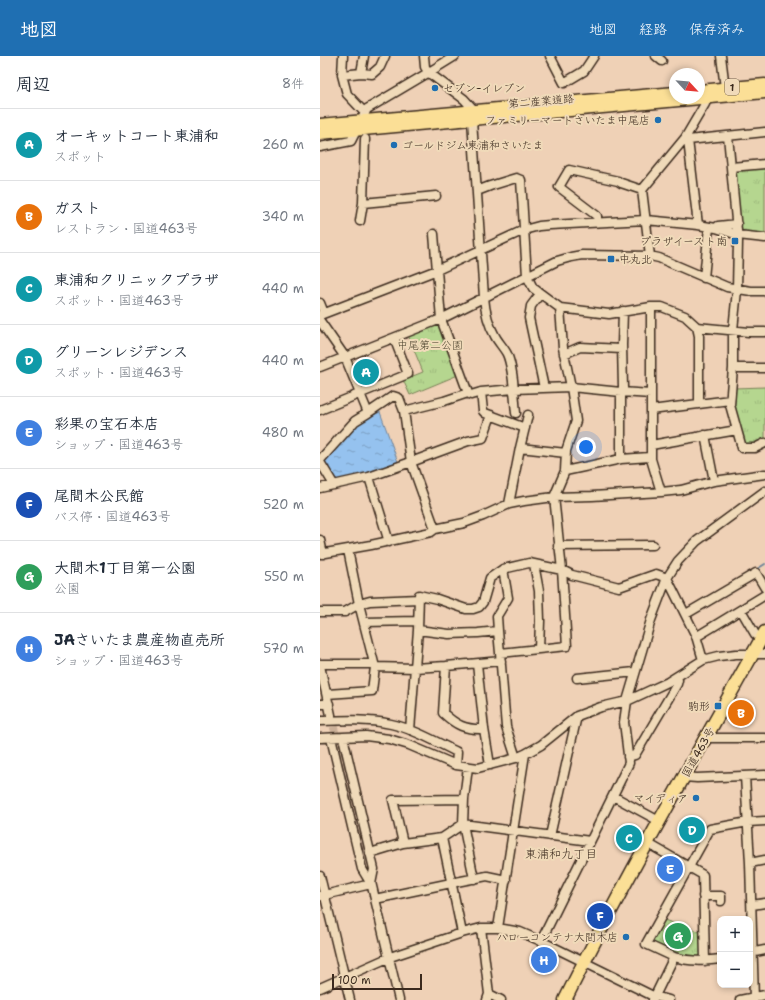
<!DOCTYPE html>
<html lang="ja">
<meta charset="utf-8">
<style>
body{margin:0;font-family:"Shantell Sans","Klee One",sans-serif;background:#f2f2f3;color:#1f2937}
.controls{position:absolute;right:12px;bottom:12px;display:grid;overflow:hidden;border-radius:8px;box-shadow:0 2px 6px #0003}
.controls button{width:36px;height:36px;display:grid;place-items:center;padding:0;border:0;border-bottom:1px solid #e0e1e3;background:#fff;color:#1f2937;font:20px sans-serif}
.compass{position:absolute;left:349px;top:12px;width:36px;height:36px;border-radius:50%;background:#fff;box-shadow:0 2px 6px #0003;rotate:116deg}
.scale{position:absolute;left:12px;bottom:10px;width:90px;box-sizing:border-box;padding-left:4px;border:2px solid #3b2a1e;border-top:0;font-size:11px;line-height:14px;white-space:nowrap;color:#3b2a1e;-webkit-text-stroke:3px #f0dab9;paint-order:stroke}
.you{position:absolute;left:266px;top:391px;width:14px;height:14px;margin:-10px;border:3px solid #fff;border-radius:50%;background:#1a73e8;box-shadow:0 0 0 6px #1a73e833}
.badge{display:grid;place-items:center;width:26px;height:26px;border-radius:50%;background:#1f6fb2;color:#fff;font-size:13px;font-weight:700}
.pin{position:absolute;translate:-50% -50%;border:2px solid #fff;box-shadow:0 1px 4px #0006}
.list{margin:0;padding:0;list-style:none}
h2{display:flex;justify-content:space-between;align-items:center;height:52px;margin:0;padding:0 16px;font-size:17px}
h2 small{font-size:13px;font-weight:400;color:#747a83}
.list li{display:grid;grid-template-columns:26px 1fr auto;gap:12px;align-items:center;box-sizing:border-box;height:72px;padding:0 16px;border-top:1px solid #e0e1e3}
.list b{display:block;font-size:15px;white-space:nowrap}
.list p{margin:0;font-size:13px;white-space:nowrap;color:#747a83}
.list em{font-size:13px;font-style:normal;color:#747a83}
.map{position:relative;flex:none;width:445px;height:944px;overflow:hidden}
header{display:flex;align-items:center;gap:24px;box-sizing:border-box;height:56px;padding:0 20px;background:#1f6fb2;color:#fff}
header strong{font-size:19px}
nav{display:flex;gap:22px;margin-inline-start:auto;font-size:14px}
main{display:flex}
aside{flex:1;background:#fff}
.map>svg:first-child{display:block}
.park{fill:url(#park-tufts);stroke:#788056}
.water{fill:url(#water-ripples);stroke:#71859b}
.lines{fill:none;stroke-linecap:round;stroke-linejoin:round}
.stream{stroke:#71859b;stroke-width:2}
.minor-tunnel{stroke:#cbb098;stroke-width:8;stroke-dasharray:8 4;stroke-linecap:butt}
.minor-casing{stroke:#3b2a1e;stroke-width:11}
.major-casing{stroke:#3b2a1e;stroke-width:13}
.highway-casing{stroke:#3b2a1e;stroke-width:15}
.minor{stroke:#f0dab9;stroke-width:8}
.major{stroke:#fbdf96;stroke-width:10}
.highway{stroke:#fbdf96;stroke-width:12}
.poi-dot{fill:#1f6fb2;stroke:#f0dab9;stroke-width:1.5}
.labels{text-anchor:middle;stroke-width:4;stroke-linejoin:round;paint-order:stroke}
.shield{fill:#f0dab9;stroke:#715f4c;stroke-width:1}
.shield-label{font-size:10px;font-weight:bold;fill:#3b2a1e}
.poi-label{font-size:11px;fill:#3b2a1e;stroke:#f0dab9;text-anchor:end}
.street-label{font-size:11px;fill:#3b2a1e;stroke:#f0dab9}
.park-label{font-size:11px;fill:#4d442f;stroke:#f0dab9}
.neighbourhood-label{font-size:12px;fill:#3b2a1e;stroke:#f0dab9}
</style>
<header>
<strong>地図</strong>
<nav><a>地図</a><a>経路</a><a>保存済み</a></nav>
</header>
<main>
<aside>
<h2>周辺<small>8件</small></h2>
<ul class="list">
<li><span class="badge" style="background:#0f9aa8">A</span><div><b>オーキットコート東浦和</b><p>スポット</p></div><em>260 m</em></li>
<li><span class="badge" style="background:#e8710a">B</span><div><b>ガスト</b><p>レストラン · 国道463号</p></div><em>340 m</em></li>
<li><span class="badge" style="background:#0f9aa8">C</span><div><b>東浦和クリニックプラザ</b><p>スポット · 国道463号</p></div><em>440 m</em></li>
<li><span class="badge" style="background:#0f9aa8">D</span><div><b>グリーンレジデンス</b><p>スポット · 国道463号</p></div><em>440 m</em></li>
<li><span class="badge" style="background:#3f7fe0">E</span><div><b>彩果の宝石本店</b><p>ショップ · 国道463号</p></div><em>480 m</em></li>
<li><span class="badge" style="background:#1a4fb4">F</span><div><b>尾間木公民館</b><p>バス停 · 国道463号</p></div><em>520 m</em></li>
<li><span class="badge" style="background:#2e9e5b">G</span><div><b>大間木1丁目第一公園</b><p>公園</p></div><em>550 m</em></li>
<li><span class="badge" style="background:#3f7fe0">H</span><div><b>JAさいたま農産物直売所</b><p>ショップ · 国道463号</p></div><em>570 m</em></li>
</ul>
</aside>
<div class="map">
<svg width="445" height="944" viewBox="0 0 445 944">
<defs>
<pattern id="park-tufts" width="24" height="20" patternUnits="userSpaceOnUse"><rect width="24" height="20" fill="#b5d68f"/><path d="M3 7l-1-3M5 7V3M7 7l1-3M15 17l-1-3M17 17v-4M19 17l1-3" fill="none" stroke="#9db87b"/></pattern>
<pattern id="water-ripples" width="26" height="14" patternUnits="userSpaceOnUse"><rect width="26" height="14" fill="#95c2ef"/><path d="M2 4q2-2 4 0t4 0M15 11q2-2 4 0t4 0" fill="none" stroke="#7b9ec1"/></pattern>
</defs>
<rect width="100%" height="100%" fill="#efd1b6"/>
<filter id="ink" filterUnits="userSpaceOnUse"><feTurbulence type="fractalNoise" baseFrequency=".025" numOctaves="2"/><feDisplacementMap in="SourceGraphic" scale="8" xChannelSelector="R" yChannelSelector="G"/><feConvolveMatrix kernelMatrix="1 2 1 2 8 2 1 2 1" color-interpolation-filters="sRGB"/></filter>
<g filter="url(#ink)">
<path class="park" d="M 445,109 L 445,179 L 421,176 L 414,115 L 415,112 Z
M 117,268 L 119,270 L 138,319 L 90,339 L 83,324 L 103,316 L 88,279 Z
M 445,331 L 445,384 L 438,387 L 425,390 L 414,351 L 414,332 Z
M 344,864 L 381,876 L 382,900 L 381,902 L 351,897 L 332,888 L 331,885 Z"/>
<path class="water" d="M 60,356 L 78,406 L 47,417 L 15,425 L 3,405 L 37,367 Z"/>
<g class="lines">
<path class="stream" d="M 434,515 L 445,508"/>
<path class="minor-tunnel" d="M 11,659 L 48,816"/>
<defs>
<path id="minor" d="M 23,0 L 22,19 L 27,38 L 45,57
M 104,0 L 105,11 L 109,17 L 144,43 L 154,54
M 230,0 L 244,27 L 264,15 L 274,0
M 336,0 L 342,5
M 401,0 L 405,32
M 41,17 L 44,0
M 22,19 L 41,17 L 52,18 L 60,11 L 65,0
M 152,64 L 164,241 C 165,255 168,268 175,280 C 178,286 184,292 187,298 C 194,314 194,340 196,357
M 408,80 L 418,185 L 417,234 L 413,274 L 413,312 L 410,349 L 422,392 L 435,392 L 445,387
M 365,82 L 368,84 L 445,76
M 368,84 L 378,169
M 0,91 L 31,85 L 47,53 L 106,18 L 135,0
M 411,111 L 445,108
M 157,135 L 170,130 L 196,122 L 201,124 L 207,220 L 213,232 L 240,252 L 243,292 L 251,331 L 256,365 L 246,395 L 245,415 L 234,441 L 242,514 L 247,590 L 180,597
M 43,147 L 116,140
M 40,165 L 43,147 L 45,83
M 277,166 L 277,160 L 239,131 L 249,114 L 298,125 L 301,127 L 322,134
M 396,172 L 398,170 L 417,168
M 114,178 L 121,263 L 148,337 L 151,339 L 161,336 L 163,355 L 165,357 L 205,372
M 330,200 L 322,134 L 365,82 L 385,48 L 387,42
M 384,222 L 389,171
M 220,238 L 211,250 L 209,262 L 224,332
M 0,247 L 4,257
M 331,251 L 331,403 L 341,436
M 240,252 L 289,258 L 331,251 L 342,251 L 365,260 L 377,271 L 379,280 L 379,348
M 0,259 L 117,214 L 204,174 L 219,170 L 230,169 L 326,164 L 378,169 L 396,172 L 418,179 L 445,182
M 0,265 L 25,301 L 48,357
M 377,271 L 429,276 L 445,276
M 244,298 L 260,291 L 302,293
M 0,311 L 121,263 L 237,205 L 251,201 L 262,199 L 330,200 L 339,202 L 407,231 L 431,235 L 445,235
M 413,312 L 445,312
M 161,336 L 194,333 L 251,331 L 301,336 L 331,338
M 0,354 L 88,318 L 74,282
M 331,354 L 410,344
M 84,355 L 124,345 L 148,337
M 385,379 L 394,425
M 331,389 L 417,374
M 200,392 L 246,397
M 301,403 L 301,336 L 303,332 L 302,289 L 303,255
M 0,404 L 35,365 L 48,357 L 73,340 L 79,342 L 84,355 L 91,406 L 49,421 L 0,432
M 0,406 L 14,429
M 245,415 L 301,403 L 330,401
M 49,421 L 69,486
M 189,448 L 200,392 L 208,359
M 115,473 L 91,406 L 148,385 L 163,382 L 171,359
M 0,484 L 3,498
M 238,490 L 333,489
M 0,498 L 51,489 L 111,476 L 115,473 L 144,467 L 163,460 L 189,448 L 204,445 L 234,441 L 272,440 L 341,436 L 361,434 L 394,425 L 445,418
M 183,513 L 188,542 L 177,560 L 178,575 L 180,597 L 186,671 L 196,702
M 421,554 L 435,578 L 442,582
M 0,556 L 25,556 L 39,548 L 50,545 L 99,543
M 366,558 L 436,517 L 445,532
M 44,566 L 98,565
M 98,574 L 129,578 L 158,577 L 178,575
M 376,581 L 445,539
M 219,593 L 220,565 L 219,535 L 214,508 L 242,514 L 252,519 L 299,531 L 336,518 L 347,522 L 376,580 L 383,604
M 0,608 L 53,608
M 157,608 L 164,673 L 170,709
M 0,610 L 11,659
M 126,610 L 123,657 C 136,669 145,674 164,673
M 55,611 L 95,612 L 126,610 L 181,605
M 257,622 L 315,616
M 7,638 L 52,635 L 55,611 L 39,548 L 28,494
M 0,648 L 9,648
M 0,665 C 24,664 48,663 71,668 C 94,673 116,686 137,696 L 136,709
M 90,674 L 98,574 L 99,539 L 117,543 L 146,553 L 153,553 L 159,551 L 163,546 L 170,522 L 183,513 L 209,507 L 214,508
M 23,681 L 54,813 L 51,828
M 0,682 L 46,680 L 69,683 L 89,689 L 136,709 L 158,712 L 196,702 L 205,698 L 221,689 L 257,660 L 281,651 L 307,645 L 333,633 L 348,626 L 383,604 L 399,600 L 416,598 L 445,598
M 11,682 L 42,813 L 51,828
M 385,682 L 445,682
M 308,701 L 315,699 L 357,628 L 358,624 L 357,621
M 148,711 L 144,743 L 143,768 L 154,823
M 425,720 L 430,807 L 434,944
M 364,721 L 377,722 L 445,719
M 293,740 L 339,765
M 230,780 L 257,660
M 122,782 L 142,877
M 83,787 L 73,744 L 144,743
M 327,787 L 383,819 L 385,905
M 50,797 L 83,787 L 122,782 L 143,768 L 270,785
M 430,807 L 445,804
M 0,820 L 30,944
M 50,822 L 79,944
M 0,840 L 51,828
M 383,840 L 401,840 L 401,845
M 55,843 L 131,827 L 167,820 L 186,824
M 432,849 L 445,847
M 161,872 L 169,938 L 167,944
M 178,872 L 205,698
M 221,885 L 309,707 L 304,666 L 307,645 L 331,564 L 347,522 L 358,505 L 377,485 L 445,435
M 430,897 L 445,894
M 354,901 L 326,888 L 390,773 L 428,766 L 445,765
M 0,932 L 70,901 L 142,877 L 161,872 L 178,872 L 200,876 L 221,885 L 331,939 L 349,944
M 169,938 L 181,944
M 333,944 L 354,901 C 370,906 384,905 400,903
M 420,944 L 445,939"/>
<path id="major" d="M 379,34 L 445,28
M 0,68 L 355,36
M 0,78 L 445,37"/>
<path id="highway" d="M 245,944 C 307,819 377,698 445,576"/>
</defs>
<use href="#minor" class="minor-casing"/>
<use href="#major" class="major-casing"/>
<use href="#highway" class="highway-casing"/>
<use href="#minor" class="minor"/>
<use href="#major" class="major"/>
<use href="#highway" class="highway"/>
</g>
</g>
<g class="poi-dot">
<circle cx="115" cy="32" r="4"/>
<circle cx="338" cy="64" r="4"/>
<circle cx="74" cy="89" r="4"/>
<rect x="411" y="181" width="8" height="8" rx="2"/>
<rect x="287" y="199" width="8" height="8" rx="2"/>
<rect x="394" y="646" width="8" height="8" rx="2"/>
<circle cx="376" cy="742" r="4"/>
<circle cx="306" cy="881" r="4"/>
</g>
<g class="labels">
<rect class="shield" x="405" y="23" width="14" height="16" rx="3"/>
<g class="shield-label">
<text x="412" y="35">1</text>
</g>
<g class="poi-label">
<text x="123" y="36" text-anchor="start">セブン-イレブン</text>
<text x="330" y="68">ファミリーマートさいたま中尾店</text>
<text x="82" y="93" text-anchor="start">ゴールドジム東浦和さいたま</text>
<text x="407" y="189">プラザイースト南</text>
<text x="299" y="207" text-anchor="start">中丸北</text>
<text x="390" y="654">駒形</text>
<text x="368" y="746">マイディア</text>
<text x="298" y="885">ハローコンテナ大間木店</text>
</g>
<g class="street-label">
<text transform="translate(221 45) rotate(-5)" y="4">第二産業道路</text>
<text transform="translate(378 696) rotate(-61)" y="4">国道463号</text>
</g>
<g class="park-label">
<text x="110" y="293">中尾第二公園</text>
</g>
<g class="neighbourhood-label">
<text x="241" y="802">東浦和九丁目</text>
</g>
</g>
</svg>
<div class="controls">
<button>+</button>
<button>−</button>
</div>
<svg class="compass" viewBox="-18 -18 36 36"><path d="M0-13l5 13h-10z" fill="#e53935"/><path d="M0 13l5-13h-10z" fill="#747a83"/></svg>
<div class="scale">100 m</div>
<div class="you"></div>
<div class="pin badge" style="left:46px;top:316px;background:#0f9aa8">A</div>
<div class="pin badge" style="left:421px;top:657px;background:#e8710a">B</div>
<div class="pin badge" style="left:309px;top:782px;background:#0f9aa8">C</div>
<div class="pin badge" style="left:372px;top:774px;background:#0f9aa8">D</div>
<div class="pin badge" style="left:350px;top:813px;background:#3f7fe0">E</div>
<div class="pin badge" style="left:280px;top:860px;background:#1a4fb4">F</div>
<div class="pin badge" style="left:358px;top:880px;background:#2e9e5b">G</div>
<div class="pin badge" style="left:224px;top:904px;background:#3f7fe0">H</div>
</div>
</main>
